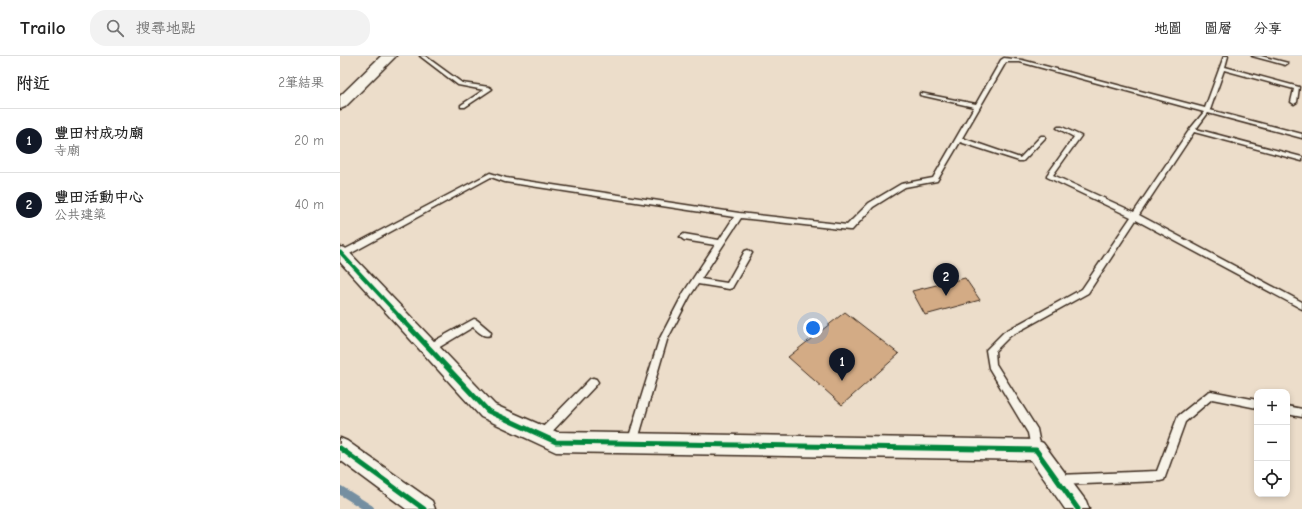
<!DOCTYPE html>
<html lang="zh-TW">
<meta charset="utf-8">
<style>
body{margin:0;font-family:"Comic Neue","LXGW WenKai TC",sans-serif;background:#f2f2f2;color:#222}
.controls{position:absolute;right:12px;bottom:12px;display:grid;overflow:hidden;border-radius:8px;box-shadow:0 2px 6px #0003}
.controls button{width:36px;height:36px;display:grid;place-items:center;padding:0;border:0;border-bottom:1px solid #e0e0e0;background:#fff;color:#222;font:20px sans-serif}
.you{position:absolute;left:473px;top:272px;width:14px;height:14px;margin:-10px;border:3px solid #fff;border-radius:50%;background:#1a73e8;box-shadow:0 0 0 6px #1a73e833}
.badge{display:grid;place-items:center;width:26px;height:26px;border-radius:50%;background:#111827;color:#fff;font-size:13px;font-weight:700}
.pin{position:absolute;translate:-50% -33px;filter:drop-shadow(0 1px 2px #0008)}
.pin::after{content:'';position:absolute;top:21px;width:14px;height:12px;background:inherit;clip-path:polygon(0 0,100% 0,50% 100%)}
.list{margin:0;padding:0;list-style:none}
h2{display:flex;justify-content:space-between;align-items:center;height:52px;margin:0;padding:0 16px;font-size:17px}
h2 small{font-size:13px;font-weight:400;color:#767676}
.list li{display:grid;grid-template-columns:26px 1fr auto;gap:12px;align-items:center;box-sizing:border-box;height:64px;padding:0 16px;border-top:1px solid #e0e0e0}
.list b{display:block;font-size:15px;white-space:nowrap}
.list p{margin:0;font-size:13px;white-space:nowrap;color:#767676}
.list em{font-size:13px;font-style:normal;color:#767676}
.icon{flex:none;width:22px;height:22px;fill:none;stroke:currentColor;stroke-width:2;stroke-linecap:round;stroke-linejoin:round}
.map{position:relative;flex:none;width:962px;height:453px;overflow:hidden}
header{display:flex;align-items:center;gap:24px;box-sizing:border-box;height:56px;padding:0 20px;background:#fff;border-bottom:1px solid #e0e0e0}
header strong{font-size:19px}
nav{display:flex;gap:22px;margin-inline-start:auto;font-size:14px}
.search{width:280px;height:36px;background:#f2f2f2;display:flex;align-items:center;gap:10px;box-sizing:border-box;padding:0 14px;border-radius:16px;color:#767676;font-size:15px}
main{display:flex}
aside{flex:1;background:#fff}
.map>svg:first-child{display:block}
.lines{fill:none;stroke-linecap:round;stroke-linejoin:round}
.stream{stroke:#748fa1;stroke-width:8}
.building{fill:#d3ab85;stroke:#3b2a1e}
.service-casing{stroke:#3b2a1e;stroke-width:3}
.minor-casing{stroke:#3b2a1e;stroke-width:3}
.secondary-casing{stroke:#3b2a1e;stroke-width:3}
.service{fill:#f7f3e8;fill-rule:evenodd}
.minor{fill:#f7f3e8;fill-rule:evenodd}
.secondary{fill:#f7f3e8;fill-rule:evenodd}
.cycleway-far1-casing{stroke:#f7f3e8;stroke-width:6}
.cycleway-casing{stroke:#f7f3e8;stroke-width:8}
.cycleway-far1{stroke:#00873e;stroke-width:3.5}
.cycleway{stroke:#00873e;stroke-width:5}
</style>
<header>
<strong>Trailo</strong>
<div class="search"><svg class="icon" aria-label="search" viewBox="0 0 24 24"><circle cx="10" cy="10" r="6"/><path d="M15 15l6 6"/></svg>搜尋地點</div>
<nav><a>地圖</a><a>圖層</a><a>分享</a></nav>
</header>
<main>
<aside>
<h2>附近<small>2筆結果</small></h2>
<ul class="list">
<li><span class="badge">1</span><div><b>豐田村成功廟</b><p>寺廟</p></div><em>20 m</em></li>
<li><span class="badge">2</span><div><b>豐田活動中心</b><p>公共建築</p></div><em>40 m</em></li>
</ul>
</aside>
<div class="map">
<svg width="962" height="453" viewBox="0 0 962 453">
<rect width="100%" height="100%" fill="#ecddca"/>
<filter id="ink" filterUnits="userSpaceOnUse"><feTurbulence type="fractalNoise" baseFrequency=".025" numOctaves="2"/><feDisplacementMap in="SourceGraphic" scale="8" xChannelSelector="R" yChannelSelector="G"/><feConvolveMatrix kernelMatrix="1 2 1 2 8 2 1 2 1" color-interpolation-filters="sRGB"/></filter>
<g filter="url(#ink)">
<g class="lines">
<path class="stream" d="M 0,434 L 30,453"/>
</g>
<path class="building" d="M 625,222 L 640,244 L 585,259 L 572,235 Z
M 505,256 L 559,298 L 502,349 L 448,301 Z"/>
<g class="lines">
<defs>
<path id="service" d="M 80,0 L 85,0 L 122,27 L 149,31 L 152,33 L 125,51 L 121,51 L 121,49 L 144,34 L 118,29 Z
M 884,0 L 888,0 L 885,11 L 959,31 L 957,46 L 954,48 L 951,46 L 954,33 L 884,14 L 870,54 L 962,78 L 962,82 L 868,57 L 856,73 L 962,101 L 962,105 L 854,76 L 799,159 L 962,246 L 962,253 L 796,164 L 748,237 L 670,280 L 655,295 L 656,308 L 697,373 L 701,394 L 700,397 L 696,399 L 692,397 L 688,377 L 649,312 L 646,294 L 664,276 L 742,233 L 791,161 L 707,121 L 707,119 L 734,81 L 717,72 L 718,71 L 722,71 L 741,80 L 713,119 L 794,156 L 850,73 L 864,56 L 680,6 L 666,6 L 622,82 L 680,102 L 701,80 L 705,80 L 705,82 L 683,105 L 679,105 L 620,86 L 597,125 L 565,131 L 533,151 L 512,174 L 509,174 L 401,162 L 361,223 L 387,227 L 405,195 L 408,194 L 412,197 L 392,232 L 389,233 L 358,228 L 350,240 L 327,284 L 297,387 L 296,390 L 292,392 L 288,390 L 287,387 L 319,284 L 344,236 L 375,189 L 344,184 L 340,181 L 344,178 L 379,184 L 394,161 L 165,126 L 151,121 L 6,200 L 3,201 L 0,199 L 0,196 L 150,117 L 166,122 L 399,157 L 507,169 L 529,147 L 561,128 L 593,122 L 634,51 L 580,39 L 580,37 L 636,48 L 661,4 L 664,2 L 682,4 L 865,52 Z
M 912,0 L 921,0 L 948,7 L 945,9 Z
M 134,263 L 137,264 L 150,275 L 151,277 L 150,279 C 143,282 138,275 133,271 L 93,295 L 90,296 L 87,295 L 86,292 L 87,289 Z
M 253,322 L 256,323 L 258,326 L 256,329 L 206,382 L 202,384 L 198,382 L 197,379 L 198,376 L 250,323 Z
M 871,335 L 917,344 L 917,352 L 872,343 L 845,366 L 824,424 L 820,425 L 719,429 L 715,428 L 714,424 L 715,420 L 719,419 L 817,415 L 838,360 L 868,336 Z
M 947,350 L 962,353 L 962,361 L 947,358 Z"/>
<path id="minor" d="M 0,191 L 5,192 L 155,349 L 217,376 L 696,384 L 703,387 L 746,445 L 749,453 L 725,453 L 691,404 L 216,396 L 141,361 L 0,206 Z
M 0,382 L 7,385 L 92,445 L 95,453 L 66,453 L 0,404 Z"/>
<path id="secondary" d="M 41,0 L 56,0 L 5,51 L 0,53 L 0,40 Z"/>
</defs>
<use href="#service" class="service-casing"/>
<use href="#minor" class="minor-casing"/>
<use href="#secondary" class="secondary-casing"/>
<use href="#service" class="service"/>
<use href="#minor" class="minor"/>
<use href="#secondary" class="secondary"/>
<defs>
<path id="cycleway-far1" d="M 0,196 L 60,261"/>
<path id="cycleway" d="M 59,260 L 148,355 L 216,386 L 696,394 L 738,453
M 0,392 L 84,453"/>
</defs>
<use href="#cycleway-far1" class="cycleway-far1-casing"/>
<use href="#cycleway" class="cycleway-casing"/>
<use href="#cycleway-far1" class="cycleway-far1"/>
<use href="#cycleway" class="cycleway"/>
</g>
</g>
</svg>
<div class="controls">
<button>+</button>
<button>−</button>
<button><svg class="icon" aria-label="locate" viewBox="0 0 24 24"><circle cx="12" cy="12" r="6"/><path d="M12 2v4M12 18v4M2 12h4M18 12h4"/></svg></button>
</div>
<div class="you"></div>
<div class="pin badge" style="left:502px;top:325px">1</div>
<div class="pin badge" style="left:606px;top:240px">2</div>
</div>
</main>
